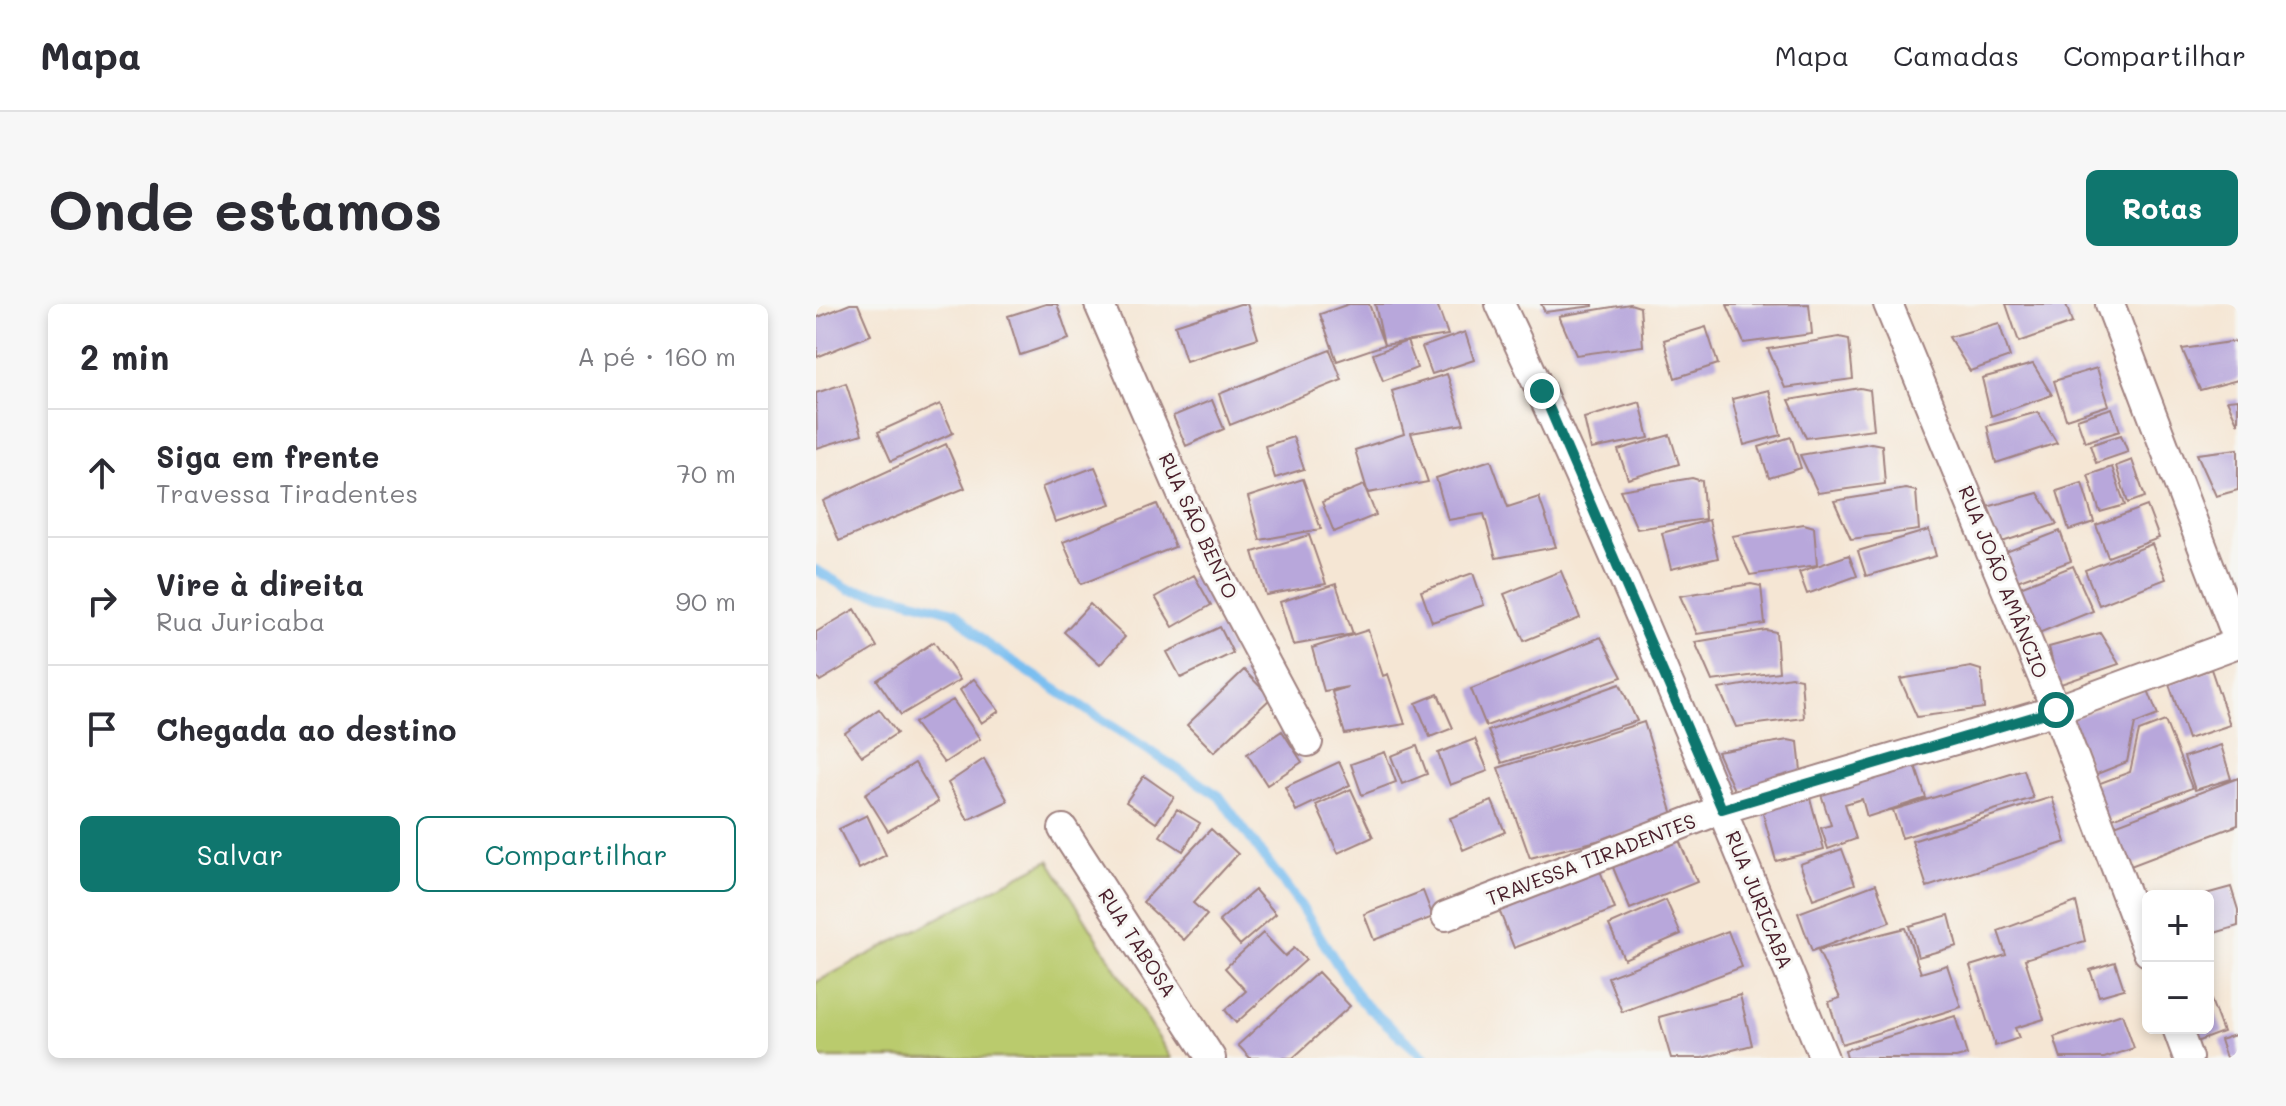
<!DOCTYPE html>
<html lang="pt">
<meta charset="utf-8">
<style>
body{margin:0;font-family:Mali,sans-serif;background:#f7f7f7;color:#2b2b33}
.controls{position:absolute;right:24px;bottom:24px;display:grid;overflow:hidden;border-radius:12px;box-shadow:0 4px 12px #0003}
.controls button{width:72px;height:72px;display:grid;place-items:center;padding:0;border:0;border-bottom:2px solid #e1e1e2;background:#fff;color:#2b2b33;font:40px sans-serif}
.stop{position:absolute;width:24px;height:24px;margin:-18px;border:6px solid #0f766e;border-radius:50%;background:#fff}
.stop.end{background:#0f766e;border-color:#fff;box-shadow:0 2px 8px #0008}
.list{margin:0;padding:0;list-style:none}
h2{display:flex;justify-content:space-between;align-items:center;height:104px;margin:0;padding:0 32px;font-size:34px}
h2 small{font-size:26px;font-weight:400;color:#7c7c81}
.list li{display:grid;grid-template-columns:52px 1fr auto;gap:24px;align-items:center;box-sizing:border-box;height:128px;padding:0 32px;border-top:2px solid #e1e1e2}
.list b{display:block;font-size:30px;white-space:nowrap}
.list p{margin:0;font-size:26px;white-space:nowrap;color:#7c7c81}
.list em{font-size:26px;font-style:normal;color:#7c7c81}
.actions{display:flex;gap:16px;padding:24px 32px}
.actions a{flex:1;padding:18px 0;border:2px solid #0f766e;border-radius:12px;text-align:center;font-size:28px;color:#0f766e}
.actions .main{background:#0f766e;color:#fff}
.icon{flex:none;width:44px;height:44px;fill:none;stroke:currentColor;stroke-width:2;stroke-linecap:round;stroke-linejoin:round}
.map{position:relative;flex:none;width:1422px;height:754px;overflow:hidden;border-radius:12px}
header{display:flex;align-items:center;gap:48px;box-sizing:border-box;height:112px;padding:0 40px;background:#fff;border-bottom:2px solid #e1e1e2}
header strong{font-size:38px}
nav{display:flex;gap:44px;margin-inline-start:auto;font-size:28px}
.intro{display:flex;align-items:center;justify-content:space-between;box-sizing:border-box;height:192px;padding:0 48px}
h1{margin:0;font-size:56px}
.button{padding:20px 36px;border-radius:12px;background:#0f766e;color:#fff;font-size:28px;font-weight:700}
main{display:flex;gap:48px;padding:0 48px}
aside{flex:1;background:#fff;border-radius:12px;box-shadow:0 4px 12px #0003}
.map>svg:first-child{display:block}
.green{fill:#bacb6d;stroke:#82754c;stroke-width:2}
.lines{fill:none;stroke-linecap:round;stroke-linejoin:round}
.stream{stroke:#79bef0;stroke-width:10}
.building{fill:#b8a7db}
.minor-casing{stroke:#a08280;stroke-width:32}
.minor{stroke:#fff;stroke-width:28}
.route{stroke:#0f766e;stroke-width:10}
.labels{text-anchor:middle;stroke-width:6;stroke-linejoin:round;paint-order:stroke}
.street-label{font-size:20px;fill:#4a1f2b;stroke:#f6f6f2}
</style>
<header>
<strong>Mapa</strong>
<nav><a>Mapa</a><a>Camadas</a><a>Compartilhar</a></nav>
</header>
<div class="intro"><h1>Onde estamos</h1><a class="button">Rotas</a></div>
<main>
<aside>
<h2>2 min<small>A pé · 160 m</small></h2>
<ul class="list">
<li><svg class="icon" aria-label="ahead" viewBox="0 0 24 24"><path d="M12 20V5M6 11l6-6 6 6"/></svg><div><b>Siga em frente</b><p>Travessa Tiradentes</p></div><em>70 m</em></li>
<li><svg class="icon" aria-label="right" viewBox="0 0 24 24"><path d="M7 20v-9h11M14 6l5 5-5 5"/></svg><div><b>Vire à direita</b><p>Rua Juricaba</p></div><em>90 m</em></li>
<li><svg class="icon" aria-label="arrive" viewBox="0 0 24 24"><path d="M6 21V4h12l-3 4 3 4H6"/></svg><div><b>Chegada ao destino</b></div></li>
</ul>
<div class="actions"><a class="main">Salvar</a><a>Compartilhar</a></div>
</aside>
<div class="map">
<svg width="1422" height="754" viewBox="0 0 1422 754">
<rect width="100%" height="100%" fill="#f6f6f2"/>
<filter id="ink" filterUnits="userSpaceOnUse"><feTurbulence type="fractalNoise" baseFrequency=".0125" numOctaves="2"/><feDisplacementMap in="SourceGraphic" scale="16" xChannelSelector="R" yChannelSelector="G"/><feConvolveMatrix kernelMatrix="1 2 1 2 8 2 1 2 1" color-interpolation-filters="sRGB"/></filter>
<filter id="wash" filterUnits="userSpaceOnUse"><feTurbulence type="fractalNoise" baseFrequency=".006" numOctaves="4" result="noise"/><feDisplacementMap in="SourceGraphic" scale="32" xChannelSelector="R" yChannelSelector="G"/><feGaussianBlur stdDeviation="1.8" result="paint"/><feColorMatrix in="noise" values="0 0 0 0 0 0 0 0 0 0 0 0 0 0 0 0 0 1.4 0 .05"/><feComposite in="paint" operator="in"/></filter>
<g filter="url(#wash)">
<rect width="100%" height="100%" fill="#f5e6d4"/>
<path class="green" d="M 233,556 L 355,754 L 0,754 L 0,678 Z"/>
<g class="lines">
<path class="stream" d="M 0,266 L 33,285 L 79,292 L 138,308 L 173,342 L 403,492 L 484,601 L 544,696 L 609,754"/>
</g>
<g id="blocks">
<path class="building" d="M 34,0 L 42,0 L 55,31 L 1,53 L 0,14 Z
M 230,0 L 241,0 L 253,35 L 204,51 L 192,12 Z
M 424,0 L 431,0 L 442,34 L 370,57 L 359,21 Z
M 533,0 L 553,0 L 568,41 L 521,57 L 504,10 Z
M 559,0 L 621,0 L 632,31 L 568,41 Z
M 725,0 L 777,0 L 777,2 L 729,8 Z
M 814,0 L 824,3 L 827,42 L 760,51 L 743,12 Z
M 993,0 L 996,30 L 928,39 L 911,1 Z
M 1190,0 L 1250,0 L 1256,19 L 1203,38 Z
M 1183,19 L 1194,53 L 1154,67 L 1133,33 Z
M 890,23 L 902,60 L 859,74 L 848,36 Z
M 649,28 L 658,56 L 616,70 L 606,43 Z
M 1023,33 L 1033,35 L 1037,75 L 969,84 L 952,45 Z
M 591,37 L 601,64 L 567,77 L 557,50 Z
M 1422,37 L 1422,76 L 1384,86 L 1366,45 Z
M 514,46 L 526,76 L 414,121 L 403,90 Z
M 1217,60 L 1236,91 L 1175,112 L 1166,74 Z
M 1281,64 L 1293,101 L 1250,115 L 1238,77 Z
M 631,70 L 648,120 L 595,129 L 612,178 L 552,189 L 539,146 L 588,130 L 576,87 Z
M 30,79 L 46,130 L 1,144 L 0,89 Z
M 1044,84 L 1054,86 L 1058,125 L 990,134 L 973,96 Z
M 953,86 L 965,131 L 928,141 L 916,95 Z
M 1422,95 L 1422,120 L 1411,96 Z
M 396,96 L 408,125 L 370,142 L 357,112 Z
M 824,98 L 833,134 L 775,145 L 768,114 Z
M 124,100 L 137,129 L 75,157 L 62,128 Z
M 1296,104 L 1304,127 L 1269,138 L 1261,115 Z
M 1222,108 L 1241,139 L 1180,159 L 1171,122 Z
M 854,131 L 863,160 L 812,175 L 802,146 Z
M 1305,131 L 1312,148 L 1280,159 L 1274,141 Z
M 477,133 L 488,165 L 459,174 L 449,142 Z
M 975,133 L 985,164 L 953,174 L 943,143 Z
M 1055,139 L 1066,141 L 1069,180 L 1002,189 L 984,151 Z
M 130,140 L 149,184 L 23,237 L 7,197 Z
M 1422,145 L 1422,186 L 1400,192 L 1381,150 Z
M 675,156 L 692,203 L 723,193 L 740,243 L 680,254 L 668,210 L 632,216 L 620,174 Z
M 1316,156 L 1329,193 L 1312,199 L 1300,162 Z
M 279,163 L 295,200 L 239,218 L 226,183 Z
M 1296,163 L 1309,201 L 1284,208 L 1272,171 Z
M 876,174 L 886,177 L 889,215 L 821,225 L 804,186 Z
M 487,175 L 505,225 L 444,236 L 432,193 Z
M 1266,179 L 1278,218 L 1253,226 L 1241,187 Z
M 548,181 L 560,211 L 518,228 L 506,198 Z
M 1090,185 L 1100,187 L 1103,226 L 1035,235 L 1018,197 Z
M 1222,189 L 1241,220 L 1180,240 L 1171,203 Z
M 341,200 L 359,243 L 265,280 L 247,238 Z
M 1331,202 L 1343,234 L 1292,253 L 1280,221 Z
M 893,216 L 902,254 L 855,265 L 846,229 Z
M 988,220 L 998,223 L 1001,261 L 934,271 L 916,232 Z
M 1113,226 L 1120,252 L 1050,272 L 1042,247 Z
M 1244,227 L 1255,257 L 1193,280 L 1182,251 Z
M 493,231 L 510,280 L 450,291 L 437,248 Z
M 1336,240 L 1350,275 L 1283,301 L 1269,266 Z
M 1033,251 L 1041,272 L 991,290 L 983,268 Z
M 1257,262 L 1277,307 L 1213,333 L 1194,287 Z
M 745,267 L 764,314 L 708,337 L 688,290 Z
M 657,269 L 668,301 L 616,318 L 605,287 Z
M 378,271 L 395,301 L 357,323 L 339,293 Z
M 520,280 L 537,330 L 477,341 L 464,298 Z
M 935,280 L 945,282 L 949,320 L 881,330 L 864,292 Z
M 274,300 L 309,333 L 284,361 L 248,328 Z
M 39,305 L 61,343 L 4,377 L 0,371 L 0,328 Z
M 404,323 L 417,349 L 365,374 L 351,348 Z
M 552,326 L 567,372 L 572,370 L 589,420 L 529,430 L 516,388 L 532,383 L 508,387 L 496,344 Z
M 950,326 L 960,328 L 963,368 L 896,377 L 879,338 Z
M 1284,329 L 1303,360 L 1242,381 L 1233,343 Z
M 785,333 L 806,373 L 670,422 L 655,385 Z
M 118,338 L 144,376 L 85,411 L 61,376 Z
M 1155,363 L 1165,366 L 1168,404 L 1101,413 L 1084,375 Z
M 1395,365 L 1414,421 L 1372,435 L 1353,380 Z
M 428,366 L 455,394 L 398,448 L 371,421 Z
M 975,373 L 985,375 L 988,414 L 920,423 L 903,385 Z
M 158,375 L 183,407 L 165,419 L 144,386 Z
M 804,380 L 821,417 L 686,459 L 672,427 Z
M 1332,386 L 1342,411 L 1319,420 L 1311,458 L 1276,472 L 1255,415 Z
M 622,390 L 637,424 L 614,433 L 600,399 Z
M 137,396 L 164,435 L 128,459 L 98,419 Z
M 63,405 L 81,429 L 46,452 L 29,429 Z
M 1349,417 L 1376,484 L 1289,517 L 1276,482 L 1314,468 L 1323,427 Z
M 828,418 L 859,517 L 714,554 L 682,464 Z
M 466,427 L 486,458 L 451,481 L 431,450 Z
M 659,435 L 672,467 L 634,481 L 622,449 Z
M 972,436 L 982,438 L 986,477 L 918,486 L 901,448 Z
M 1405,441 L 1415,475 L 1379,486 L 1368,453 Z
M 601,442 L 611,470 L 586,480 L 575,452 Z
M 569,448 L 580,478 L 546,491 L 535,460 Z
M 168,455 L 192,497 L 152,516 L 132,479 Z
M 523,458 L 534,481 L 480,507 L 469,483 Z
M 1098,458 L 1110,494 L 1051,513 L 1046,495 L 1029,500 L 1040,535 L 1012,545 L 1005,524 L 1015,521 L 1004,487 Z
M 99,459 L 122,498 L 72,527 L 49,490 Z
M 1208,466 L 1217,494 L 1086,534 L 1077,506 Z
M 328,472 L 358,493 L 340,519 L 310,498 Z
M 1422,474 L 1422,521 L 1312,563 L 1296,522 Z
M 535,485 L 557,533 L 522,549 L 500,501 Z
M 1236,493 L 1250,538 L 1111,583 L 1096,537 Z
M 994,494 L 1008,545 L 960,557 L 946,506 Z
M 676,497 L 689,528 L 647,546 L 634,514 Z
M 361,505 L 384,519 L 367,547 L 344,532 Z
M 51,511 L 70,551 L 43,565 L 23,525 Z
M 395,525 L 422,550 L 377,599 L 391,611 L 368,636 L 327,598 Z
M 862,534 L 881,578 L 814,605 L 796,561 Z
M 1026,545 L 1039,580 L 997,595 L 984,560 Z
M 781,559 L 799,605 L 698,644 L 680,598 Z
M 1060,580 L 1074,618 L 996,647 L 982,609 Z
M 1415,583 L 1422,606 L 1422,622 L 1392,631 L 1392,592 L 1386,591 Z
M 439,586 L 460,610 L 424,641 L 403,617 Z
M 607,587 L 617,613 L 558,636 L 548,610 Z
M 850,596 L 865,630 L 808,655 L 793,621 Z
M 1260,598 L 1269,637 L 1209,655 L 1228,715 L 1199,724 L 1203,734 L 1179,742 L 1154,662 L 1190,651 L 1182,627 Z
M 1133,611 L 1141,642 L 1102,653 L 1093,622 Z
M 1089,624 L 1105,669 L 1131,661 L 1145,703 L 1026,740 L 1013,698 L 1024,694 L 1002,646 Z
M 912,627 L 926,663 L 806,708 L 792,673 Z
M 447,629 L 469,652 L 478,644 L 490,656 L 420,719 L 409,706 L 430,687 L 409,664 Z
M 1299,658 L 1308,685 L 1283,692 L 1274,666 Z
M 502,668 L 534,702 L 477,754 L 434,754 L 422,741 Z
M 1392,688 L 1407,728 L 1380,738 L 1375,724 L 1392,724 Z
M 924,691 L 936,741 L 886,754 L 855,754 L 843,713 Z
M 1306,710 L 1318,744 L 1288,754 L 1245,754 L 1238,733 Z
M 1139,712 L 1151,751 L 1140,754 L 1031,754 L 1029,746 Z
M 1422,730 L 1422,754 L 1410,754 L 1404,736 Z"/>
</g>
</g>
<g filter="url(#ink)">
<use href="#blocks" fill-opacity="0" stroke="#a08280" stroke-width="2"/>
<g class="lines">
<defs>
<path id="minor" d="M 283,0 L 393,253 L 492,438
M 684,0 C 801,247 904,501 1008,754
M 1072,0 L 1240,406 L 1332,648
M 1294,0 L 1422,336
M 247,525 L 395,754
M 630,612 L 906,505 L 1240,406 L 1422,339
M 1361,724 L 1372,754"/>
</defs>
<use href="#minor" class="minor-casing"/>
<use href="#minor" class="minor"/>
</g>
</g>
<g class="lines" filter="url(#ink)">
<path class="route" d="M 726,87 L 906,505 L 1240,406"/>
</g>
<g class="labels">
<g class="street-label">
<text transform="translate(382 222) rotate(65)" y="7">RUA SÃO BENTO</text>
<text transform="translate(1187 278) rotate(68)" y="7">RUA JOÃO AMÂNCIO</text>
<text transform="translate(775 556) rotate(-21)" y="7">TRAVESSA TIRADENTES</text>
<text transform="translate(943 596) rotate(68)" y="7">RUA JURICABA</text>
<text transform="translate(321 639) rotate(57)" y="7">RUA TABOSA</text>
</g>
</g>
</svg>
<div class="controls">
<button>+</button>
<button>−</button>
</div>
<div class="stop" style="left:1240px;top:406px"></div>
<div class="stop end" style="left:726px;top:87px"></div>
</div>
</main>
